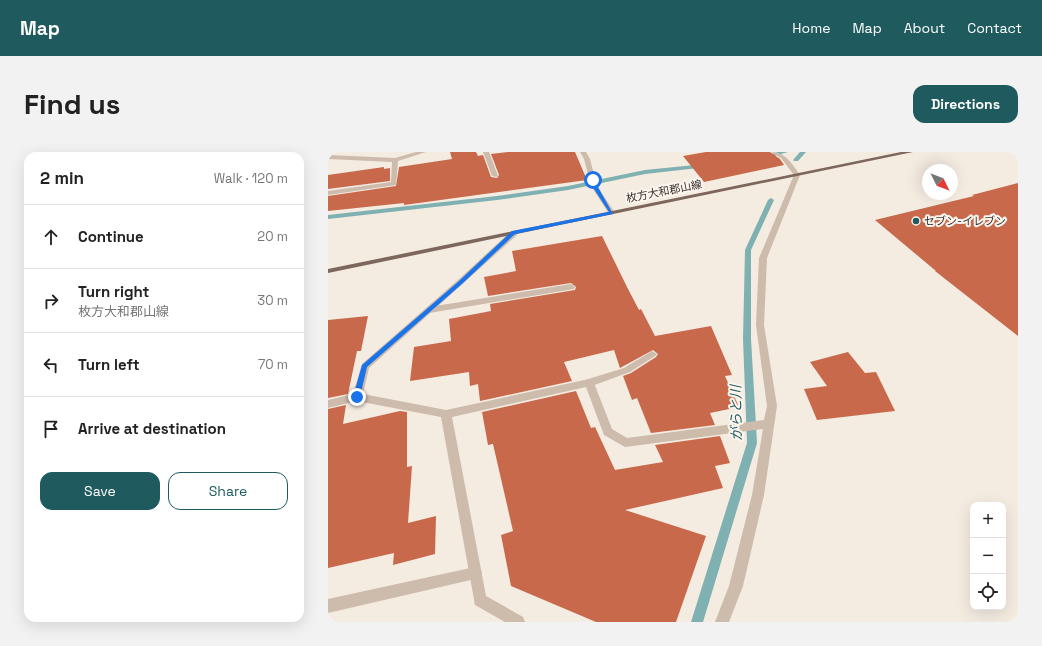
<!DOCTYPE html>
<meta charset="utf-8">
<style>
body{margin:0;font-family:"Space Grotesk","Noto Sans JP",sans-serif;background:#f2f2f2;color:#222}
.controls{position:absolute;right:12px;bottom:12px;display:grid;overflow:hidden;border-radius:8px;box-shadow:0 4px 16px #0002}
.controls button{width:36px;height:36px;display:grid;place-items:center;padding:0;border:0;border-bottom:1px solid #e0e0e0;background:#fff;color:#222;font:20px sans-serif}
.compass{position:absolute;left:594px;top:12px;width:36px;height:36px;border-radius:50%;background:#fff;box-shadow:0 4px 16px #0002;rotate:132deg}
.stop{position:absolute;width:12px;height:12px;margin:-9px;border:3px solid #1a73e8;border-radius:50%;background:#fff}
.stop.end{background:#1a73e8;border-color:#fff;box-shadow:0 1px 4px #0008}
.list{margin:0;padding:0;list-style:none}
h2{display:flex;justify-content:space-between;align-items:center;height:52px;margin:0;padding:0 16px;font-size:17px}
h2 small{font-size:13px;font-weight:400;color:#767676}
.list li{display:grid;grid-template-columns:26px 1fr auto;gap:12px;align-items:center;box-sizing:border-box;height:64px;padding:0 16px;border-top:1px solid #e0e0e0}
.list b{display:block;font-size:15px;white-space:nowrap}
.list p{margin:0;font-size:13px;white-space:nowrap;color:#767676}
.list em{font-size:13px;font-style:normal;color:#767676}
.actions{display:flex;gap:8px;padding:12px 16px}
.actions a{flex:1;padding:9px 0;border:1px solid #1f5a5e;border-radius:12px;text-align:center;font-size:14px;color:#1f5a5e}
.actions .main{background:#1f5a5e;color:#fff}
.icon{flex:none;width:22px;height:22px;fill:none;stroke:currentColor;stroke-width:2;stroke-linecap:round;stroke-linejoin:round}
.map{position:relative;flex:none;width:690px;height:470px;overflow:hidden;border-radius:12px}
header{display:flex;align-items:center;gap:24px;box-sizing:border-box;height:56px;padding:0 20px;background:#1f5a5e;color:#fff}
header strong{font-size:19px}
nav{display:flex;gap:22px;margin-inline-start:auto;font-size:14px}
.intro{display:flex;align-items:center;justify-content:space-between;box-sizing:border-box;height:96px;padding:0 24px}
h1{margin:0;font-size:28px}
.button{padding:10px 18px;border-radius:12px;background:#1f5a5e;color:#fff;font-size:14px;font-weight:700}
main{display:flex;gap:24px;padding:0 24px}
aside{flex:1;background:#fff;border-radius:12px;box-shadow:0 4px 16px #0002}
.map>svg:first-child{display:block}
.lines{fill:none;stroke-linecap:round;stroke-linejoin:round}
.stream{fill:#7fb0b2;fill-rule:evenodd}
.building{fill:#c8694b}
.service{fill:#cdbbac;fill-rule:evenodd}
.minor{fill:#cdbbac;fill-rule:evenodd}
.primary{fill:#7d675c;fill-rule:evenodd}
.route{fill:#1a73e8}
.poi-dot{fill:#1f5a5e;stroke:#fbf5ee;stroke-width:1.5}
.labels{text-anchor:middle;stroke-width:4;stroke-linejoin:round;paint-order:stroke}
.far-street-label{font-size:11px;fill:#3b302b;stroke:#fbf5ee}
.far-poi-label{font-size:11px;fill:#3b302b;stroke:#fbf5ee;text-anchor:start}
.water-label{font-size:14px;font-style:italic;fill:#1f5a5e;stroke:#fbf5ee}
</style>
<header>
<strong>Map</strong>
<nav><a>Home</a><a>Map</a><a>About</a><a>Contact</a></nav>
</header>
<div class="intro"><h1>Find us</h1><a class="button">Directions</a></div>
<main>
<aside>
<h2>2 min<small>Walk · 120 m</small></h2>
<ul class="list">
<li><svg class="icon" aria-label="ahead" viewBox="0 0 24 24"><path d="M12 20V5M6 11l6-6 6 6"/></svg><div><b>Continue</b></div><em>20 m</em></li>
<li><svg class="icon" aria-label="right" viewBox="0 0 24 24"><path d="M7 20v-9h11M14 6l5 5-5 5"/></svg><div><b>Turn right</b><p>枚方大和郡山線</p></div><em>30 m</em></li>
<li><svg class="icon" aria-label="left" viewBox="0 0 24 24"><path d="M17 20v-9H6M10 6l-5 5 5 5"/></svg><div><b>Turn left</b></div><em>70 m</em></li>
<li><svg class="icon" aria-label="arrive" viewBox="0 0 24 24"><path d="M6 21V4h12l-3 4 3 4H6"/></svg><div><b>Arrive at destination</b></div></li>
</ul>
<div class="actions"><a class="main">Save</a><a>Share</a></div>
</aside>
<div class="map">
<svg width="690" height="470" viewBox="0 0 690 470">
<rect width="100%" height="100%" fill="#f4ebe1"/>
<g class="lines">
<path class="stream" d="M 450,0 L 460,0 L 439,6 L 436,4 Z
M 472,0 L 478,0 L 470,9 L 466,9 L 465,8 Z
M 377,12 L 380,14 L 379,15 L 317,22 L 240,38 L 169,48 L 0,67 L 0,63 L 169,44 L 240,34 L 317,18 Z
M 443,46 L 446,48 L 423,98 L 423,187 L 429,291 L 375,470 L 363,470 L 419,291 L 415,187 L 417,98 L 440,48 Z"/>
</g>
<path class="building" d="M 122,0 L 148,0 L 150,4 L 155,3 L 163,25 L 169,26 L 171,23 L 163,2 L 180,0 L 247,0 L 259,28 L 76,53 L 76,51 L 0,59 L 0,44 L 68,34 L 71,15 L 124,7 Z
M 378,0 L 442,0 L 452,7 L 456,13 L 376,30 L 355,4 Z
M 56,15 L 56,17 L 62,16 L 62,29 L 0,37 L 0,23 Z
M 690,31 L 690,184 L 607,119 L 608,119 L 547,68 L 646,44 L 644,43 Z
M 274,84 L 300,137 L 311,158 L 313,157 L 327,184 L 383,174 L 404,223 L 397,224 L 411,255 L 382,261 L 387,273 L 323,281 L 309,246 L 304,248 L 295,224 L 303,221 L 328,205 L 330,202 L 325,198 L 292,216 L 286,198 L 236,210 L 244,229 L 152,249 L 150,232 L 142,234 L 141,220 L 82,229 L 86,195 L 123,189 L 121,167 L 163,159 L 162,152 L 247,138 L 248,135 L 243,131 L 160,144 L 156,125 L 188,119 L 184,99 Z
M 40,164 L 33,199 L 29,199 L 20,242 L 0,246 L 0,168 Z
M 520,200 L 537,221 L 548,220 L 567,259 L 489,268 L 476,237 L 499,234 L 482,210 Z
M 248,239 L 263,276 L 267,275 L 287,318 L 335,310 L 327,293 L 392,284 L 402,311 L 387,314 L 395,336 L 297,358 L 378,384 L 348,470 L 268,470 L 183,434 L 173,383 L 185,379 L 165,292 L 160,293 L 154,260 Z
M 18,253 L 15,272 L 72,259 L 79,260 L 79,315 L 84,314 L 80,371 L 108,364 L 107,402 L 65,413 L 66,401 L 0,416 L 0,257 Z"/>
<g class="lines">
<path class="service" d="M 155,0 L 161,0 L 170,24 L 169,25 L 164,24 Z
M 243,132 L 247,135 L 246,137 L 101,161 L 97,158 L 101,155 Z
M 324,199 L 329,202 L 327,204 L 302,220 L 261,235 L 257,234 L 256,231 L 257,228 L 296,216 Z
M 147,415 L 152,416 L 154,421 L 152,426 L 147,427 L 0,461 L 0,447 Z"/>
<path class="minor" d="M 88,0 L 98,0 L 70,9 L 68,33 L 0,43 L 0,39 L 63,30 L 64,10 L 0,7 L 0,3 L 67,6 Z
M 252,0 L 258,0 L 262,7 L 269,34 L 287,61 L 285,62 L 281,62 L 263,34 L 256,7 Z
M 443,0 C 458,0 464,12 472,23 L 439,106 L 436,173 L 449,254 L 436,343 L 415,434 L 401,470 L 387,470 L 401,434 L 424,343 L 435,277 L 297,295 L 276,283 L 258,235 L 124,265 L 158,444 L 195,465 L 197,470 L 177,470 L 147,453 L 113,265 L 29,249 L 0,256 L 0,248 L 25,242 L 34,212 L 130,128 L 183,79 L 189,79 L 189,83 L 41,216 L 35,242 L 118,258 L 261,227 L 265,228 L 266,231 L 284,277 L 299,286 L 436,268 L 439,254 L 428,173 L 431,106 L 466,23 L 453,6 Z"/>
<path class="primary" d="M 573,0 L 585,0 L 0,121 L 0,117 Z"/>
</g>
<path class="route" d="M 265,26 L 285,62 L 187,82 L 135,131 L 39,215 L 32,245 L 31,246 L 26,246 L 25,245 L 34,213 L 131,129 L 184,79 L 281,60 L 264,34 L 262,28 Z"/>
<circle class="poi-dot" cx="588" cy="69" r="4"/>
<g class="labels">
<g class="far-street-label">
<text transform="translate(336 39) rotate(-11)" y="4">枚方大和郡山線</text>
</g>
<g class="far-poi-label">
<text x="596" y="73">セブン-イレブン</text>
</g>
<g class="water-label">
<text transform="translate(408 261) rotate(-91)" y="5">がらと川</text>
</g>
</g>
</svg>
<div class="controls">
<button>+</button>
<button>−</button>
<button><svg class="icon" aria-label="locate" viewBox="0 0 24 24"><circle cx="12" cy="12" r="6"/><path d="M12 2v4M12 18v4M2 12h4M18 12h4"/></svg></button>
</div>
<svg class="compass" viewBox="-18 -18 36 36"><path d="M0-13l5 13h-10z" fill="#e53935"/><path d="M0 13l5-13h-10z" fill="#767676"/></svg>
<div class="stop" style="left:265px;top:28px"></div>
<div class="stop end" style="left:29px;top:245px"></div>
</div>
</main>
